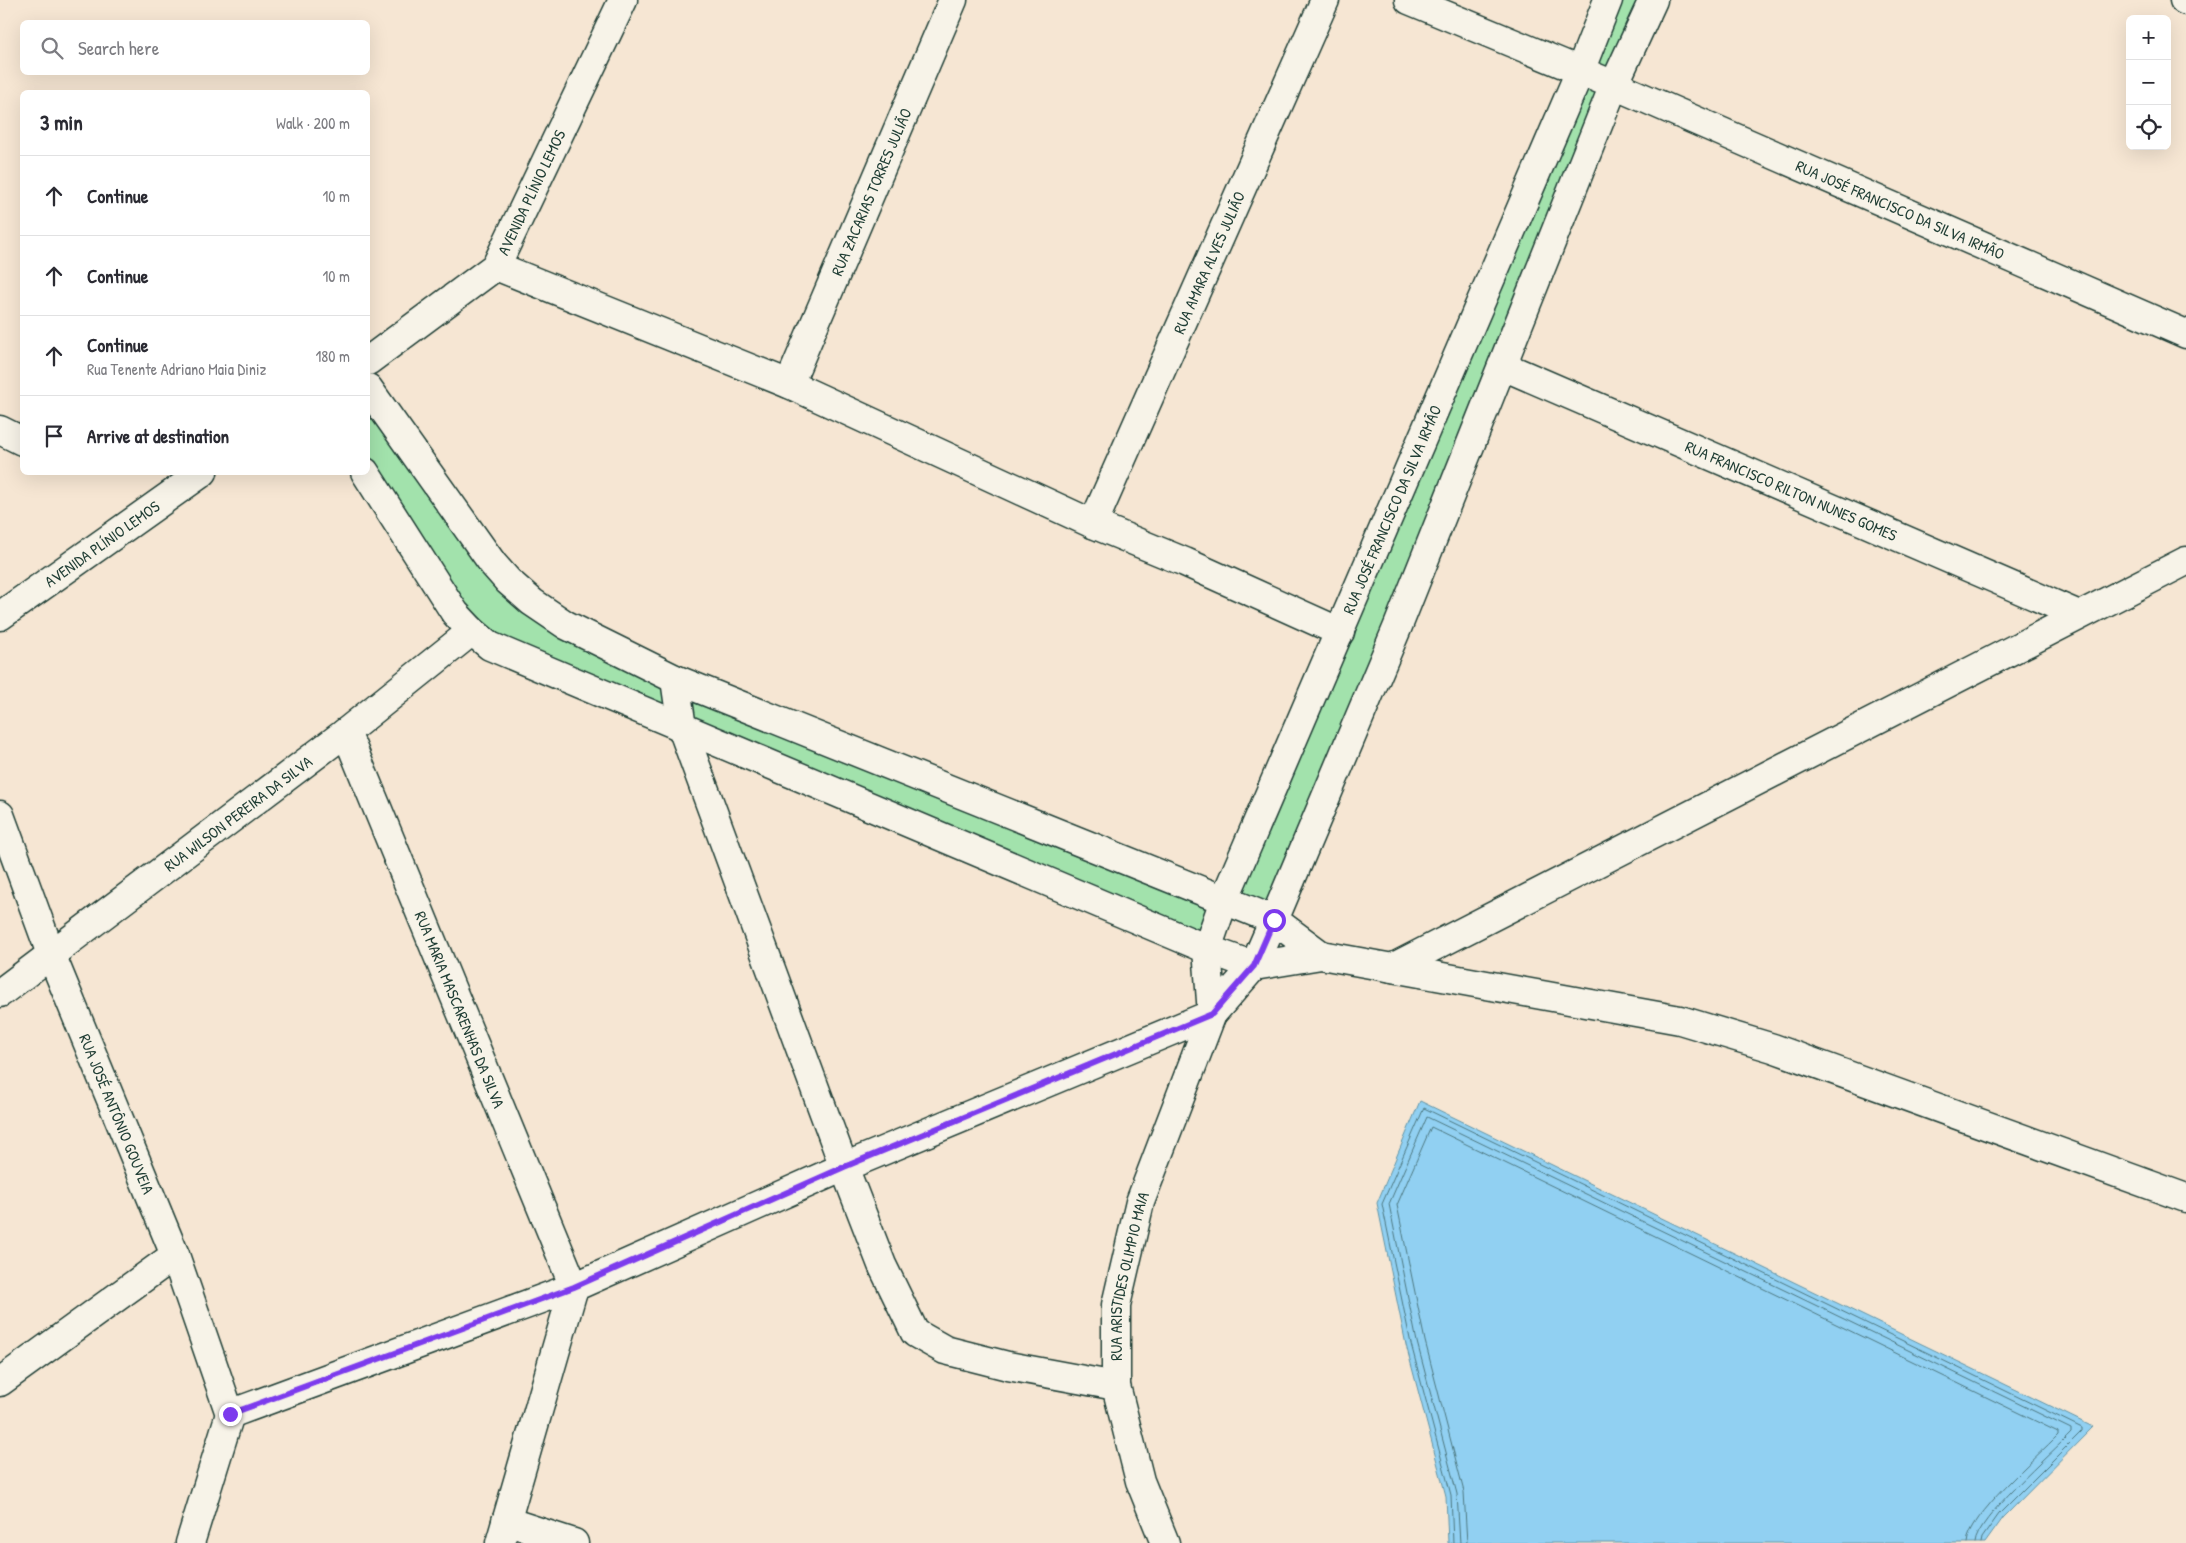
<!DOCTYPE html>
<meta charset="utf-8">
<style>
body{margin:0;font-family:"Patrick Hand",sans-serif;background:#f2f2f3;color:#2b2b33}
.controls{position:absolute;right:15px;top:15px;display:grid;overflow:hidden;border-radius:8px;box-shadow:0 5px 20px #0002}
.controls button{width:45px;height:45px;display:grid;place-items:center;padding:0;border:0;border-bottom:1px solid #e1e1e2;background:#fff;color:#2b2b33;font:25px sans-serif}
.stop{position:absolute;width:15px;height:15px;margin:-11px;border:4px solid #7c3aed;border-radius:50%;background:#fff}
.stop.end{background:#7c3aed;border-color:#fff;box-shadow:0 1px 5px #0008}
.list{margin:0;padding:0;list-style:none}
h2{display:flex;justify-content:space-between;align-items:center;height:65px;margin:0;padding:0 20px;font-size:21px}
h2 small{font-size:16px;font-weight:400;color:#7c7c81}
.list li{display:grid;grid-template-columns:32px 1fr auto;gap:15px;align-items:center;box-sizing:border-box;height:80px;padding:0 20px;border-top:1px solid #e1e1e2}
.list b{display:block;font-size:19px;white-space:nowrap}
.list p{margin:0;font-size:16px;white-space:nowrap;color:#7c7c81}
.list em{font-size:16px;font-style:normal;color:#7c7c81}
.icon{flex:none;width:28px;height:28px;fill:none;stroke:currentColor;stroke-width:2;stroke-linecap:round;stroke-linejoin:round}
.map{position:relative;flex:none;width:2186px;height:1543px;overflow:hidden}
.search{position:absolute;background:#fff;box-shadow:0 5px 20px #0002;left:20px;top:20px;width:350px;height:55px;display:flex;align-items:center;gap:12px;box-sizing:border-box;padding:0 18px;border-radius:8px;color:#7c7c81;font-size:19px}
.panel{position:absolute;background:#fff;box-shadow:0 5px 20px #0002;left:20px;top:90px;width:350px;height:385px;border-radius:8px}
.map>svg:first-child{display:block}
.green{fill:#a2e2ac;stroke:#609070}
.water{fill:#91d0f2;stroke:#6395a6}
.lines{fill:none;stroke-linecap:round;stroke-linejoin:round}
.shore{stroke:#4d7880;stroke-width:1}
.minor-casing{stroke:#1f3d34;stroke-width:31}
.secondary-casing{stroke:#1f3d34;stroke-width:31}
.minor{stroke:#f7f3e8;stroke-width:28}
.secondary{stroke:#f7f3e8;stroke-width:28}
.route{stroke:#7c3aed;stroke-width:6}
.labels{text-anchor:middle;stroke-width:4;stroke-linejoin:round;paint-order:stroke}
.street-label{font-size:16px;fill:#1f3d34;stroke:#f7f3e8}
</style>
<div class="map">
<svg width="2186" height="1543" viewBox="0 0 2186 1543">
<rect width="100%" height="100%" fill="#f6e6d3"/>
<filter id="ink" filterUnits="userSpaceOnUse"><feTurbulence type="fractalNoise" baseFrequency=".02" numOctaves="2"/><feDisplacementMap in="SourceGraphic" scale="10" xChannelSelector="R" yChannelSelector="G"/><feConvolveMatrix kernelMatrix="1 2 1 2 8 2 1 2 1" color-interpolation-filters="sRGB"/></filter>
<g filter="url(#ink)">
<path class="green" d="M 1613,0 L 1645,0 L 1272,912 L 1234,896 Z
M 368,404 L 537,616 L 1213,903 L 1202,936 L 501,641 L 463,611 L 368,463 Z"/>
<path class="water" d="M 1420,1101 L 2093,1427 L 2003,1518 L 1985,1543 L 1448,1543 L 1446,1496 L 1406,1345 L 1377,1203 Z"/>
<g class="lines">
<path class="shore" d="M 1453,1543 L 1451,1495 L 1411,1344 L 1382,1204 L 1424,1108 L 2082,1428 L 2082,1431 L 1999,1514 L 1982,1538 L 1981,1543
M 1460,1543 L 1457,1494 L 1417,1342 L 1389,1204 L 1427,1117 L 2071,1429 L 2071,1433 C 2052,1453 1976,1519 1975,1543
M 1467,1543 L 1464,1492 L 1425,1341 L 1397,1205 L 1431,1127 L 2058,1432 L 2058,1435 C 2038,1456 1968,1516 1967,1543"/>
<defs>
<g id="minor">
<path id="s1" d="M 1409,0 L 1614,85 L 2186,334"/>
<path d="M 2184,0 L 2186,1"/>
<path d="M 496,266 L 789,384 L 1093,524 L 1185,562 L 1340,632"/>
<path id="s2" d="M 1503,366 L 2079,615"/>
<path id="s3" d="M 789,384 L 953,0"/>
<path d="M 368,388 L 493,564 L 508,581 L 532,602 L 566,625 L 675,679 L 1274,920 L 1321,955"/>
<path d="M 0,430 L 22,441"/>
<path d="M 365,472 L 455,613 L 472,631 L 490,646 L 1207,949 L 1254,966 L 1321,955 L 1680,1020 L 1773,1048 L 2186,1198"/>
<path id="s4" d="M 1093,524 L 1325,0"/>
<path d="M 675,679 L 682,728 L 844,1167 L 882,1265 L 915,1333 L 945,1350 L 1008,1366 L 1116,1386"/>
<path id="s5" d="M 346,732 L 574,1287"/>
<path id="s6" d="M 0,815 L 51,954 L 175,1255 L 230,1414"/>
<path d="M 1392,968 L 2186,561"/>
<path id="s7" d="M 0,993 L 346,732 L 472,631"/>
<path id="s8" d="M 1212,1014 L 1207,949 L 1224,900 L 1580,71 L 1608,0"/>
<path d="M 0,1382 L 175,1255"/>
<path d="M 230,1414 L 574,1287 L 844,1167 L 1212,1014"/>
<path d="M 506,1521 L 574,1543"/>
<path d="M 190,1543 L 230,1414"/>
<path d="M 500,1543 L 574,1287"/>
<path id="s9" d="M 1165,1543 L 1140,1481 L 1116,1386 L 1116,1305 L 1140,1202 L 1212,1014 L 1254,966 L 1274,920 L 1398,626 L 1614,85 L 1653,0"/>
</g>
<g id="secondary">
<path id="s10" d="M 368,361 L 496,266 L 623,0"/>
<path id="s11" d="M 0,616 L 203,472"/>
</g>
</defs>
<use href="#minor" class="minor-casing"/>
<use href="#secondary" class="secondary-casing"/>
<use href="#minor" class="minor"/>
<use href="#secondary" class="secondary"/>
</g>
</g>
<g class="lines" filter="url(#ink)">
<path class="route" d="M 230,1414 L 574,1287 L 844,1167 L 1212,1014 L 1254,966 L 1274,920"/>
</g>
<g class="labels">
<g class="street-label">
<text dy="6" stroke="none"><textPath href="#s10" startOffset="241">AVENIDA PLÍNIO LEMOS</textPath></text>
<text dy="6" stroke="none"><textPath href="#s3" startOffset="209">RUA ZACARIAS TORRES JULIÃO</textPath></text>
<text dy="6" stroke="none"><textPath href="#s1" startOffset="534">RUA JOSÉ FRANCISCO DA SILVA IRMÃO</textPath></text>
<text dy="6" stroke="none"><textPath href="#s4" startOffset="286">RUA AMARA ALVES JULIÃO</textPath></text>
<text dy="6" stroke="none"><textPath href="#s2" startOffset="314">RUA FRANCISCO RILTON NUNES GOMES</textPath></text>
<text dy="6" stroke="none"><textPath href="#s8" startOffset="542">RUA JOSÉ FRANCISCO DA SILVA IRMÃO</textPath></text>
<text dy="6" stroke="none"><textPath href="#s11" startOffset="125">AVENIDA PLÍNIO LEMOS</textPath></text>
<text dy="6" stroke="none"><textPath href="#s7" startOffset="298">RUA WILSON PEREIRA DA SILVA</textPath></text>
<text dy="6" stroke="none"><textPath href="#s5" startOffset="300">RUA MARIA MASCARENHAS DA SILVA</textPath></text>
<text dy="6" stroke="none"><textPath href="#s6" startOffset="321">RUA JOSÉ ANTÔNIO GOUVEIA</textPath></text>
<text dy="6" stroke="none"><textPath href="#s9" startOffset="276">RUA ARISTIDES OLIMPIO MAIA</textPath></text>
</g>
</g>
</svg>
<div class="controls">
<button>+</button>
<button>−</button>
<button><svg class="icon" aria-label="locate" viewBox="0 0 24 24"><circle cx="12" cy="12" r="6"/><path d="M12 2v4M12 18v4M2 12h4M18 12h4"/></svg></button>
</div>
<div class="stop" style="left:1274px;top:920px"></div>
<div class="stop end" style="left:230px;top:1414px"></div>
<div class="search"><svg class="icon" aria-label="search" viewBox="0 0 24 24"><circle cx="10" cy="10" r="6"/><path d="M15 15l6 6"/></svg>Search here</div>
<section class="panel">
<h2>3 min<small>Walk · 200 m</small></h2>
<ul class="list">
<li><svg class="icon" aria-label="ahead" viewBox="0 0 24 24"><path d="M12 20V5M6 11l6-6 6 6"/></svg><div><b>Continue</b></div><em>10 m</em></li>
<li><svg class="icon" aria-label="ahead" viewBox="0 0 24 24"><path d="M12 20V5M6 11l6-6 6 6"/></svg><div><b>Continue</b></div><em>10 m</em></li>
<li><svg class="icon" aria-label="ahead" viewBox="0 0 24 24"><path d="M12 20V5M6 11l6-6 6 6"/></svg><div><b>Continue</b><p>Rua Tenente Adriano Maia Diniz</p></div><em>180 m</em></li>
<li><svg class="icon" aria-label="arrive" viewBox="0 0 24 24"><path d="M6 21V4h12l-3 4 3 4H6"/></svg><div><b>Arrive at destination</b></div></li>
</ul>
</section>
</div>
